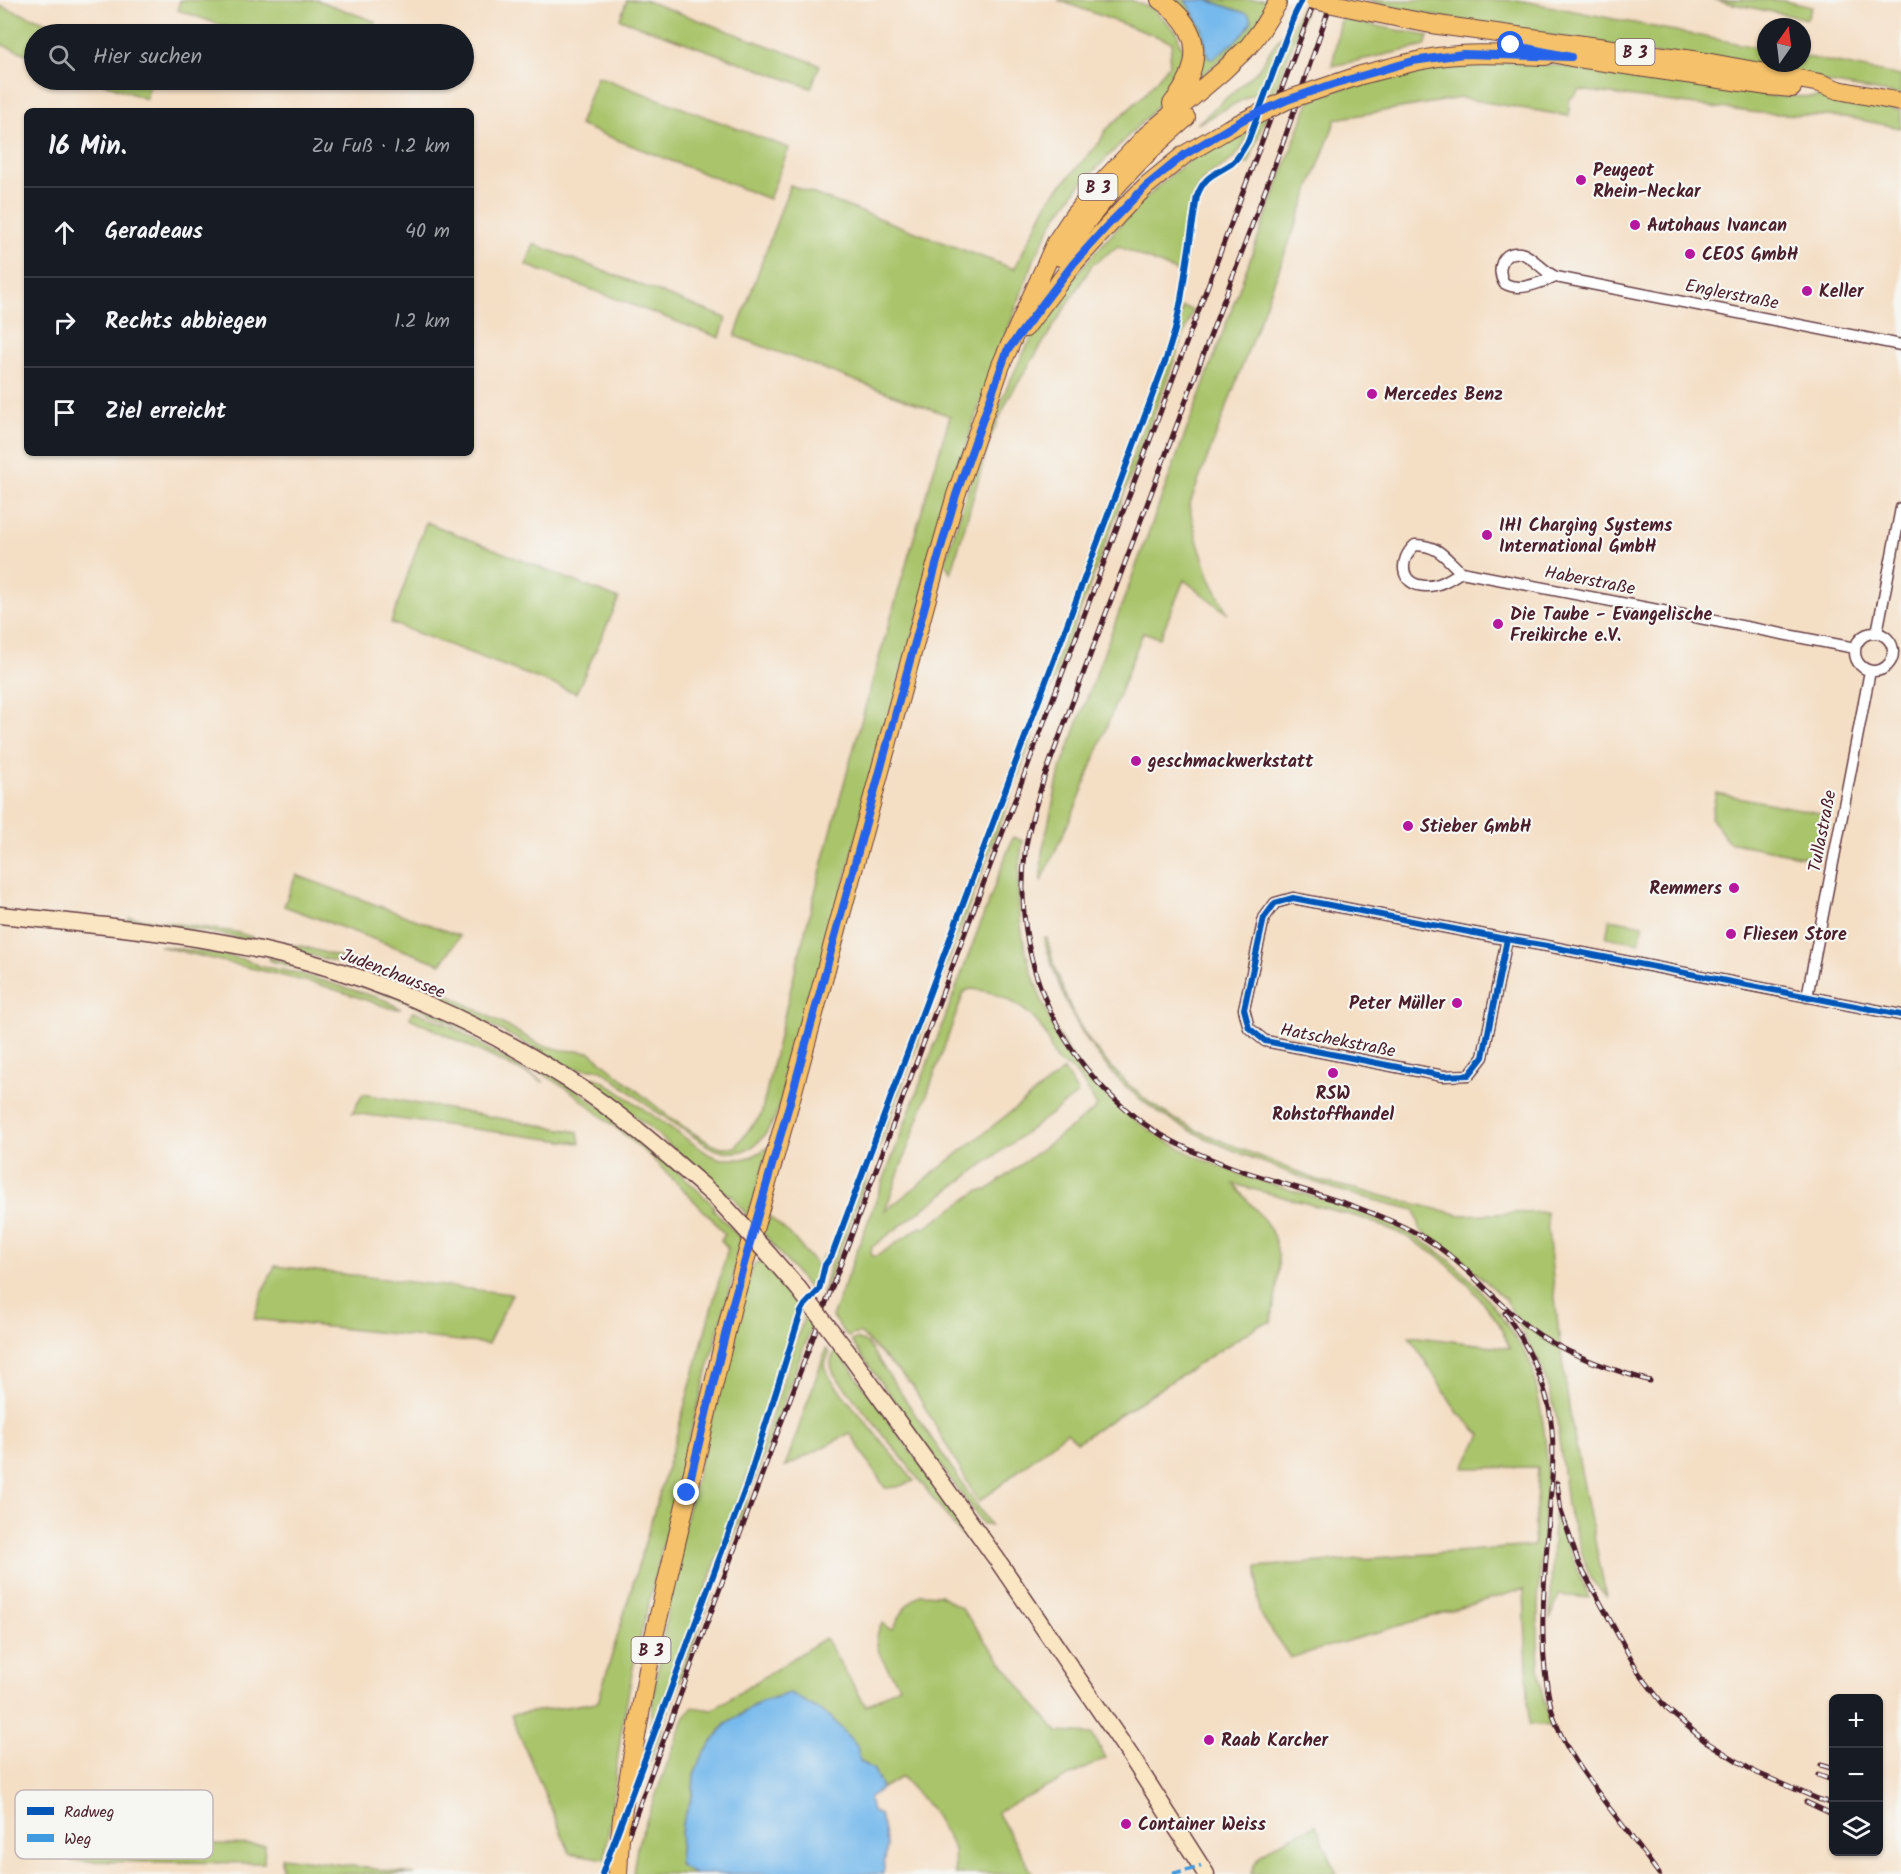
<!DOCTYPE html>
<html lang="de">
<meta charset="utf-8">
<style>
body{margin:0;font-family:Kalam,sans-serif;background:#242831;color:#f1f3f6}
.controls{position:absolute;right:18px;bottom:18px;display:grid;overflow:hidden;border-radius:9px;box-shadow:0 2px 4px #0004}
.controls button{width:54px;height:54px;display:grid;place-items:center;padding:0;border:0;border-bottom:2px solid #363941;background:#171b24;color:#f1f3f6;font:30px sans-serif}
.compass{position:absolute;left:1757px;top:18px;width:54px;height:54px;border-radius:50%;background:#171b24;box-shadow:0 2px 4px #0004;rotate:14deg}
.stop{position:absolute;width:18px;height:18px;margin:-14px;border:4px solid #2563eb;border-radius:50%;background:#fff}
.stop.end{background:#2563eb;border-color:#fff;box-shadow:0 2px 6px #0008}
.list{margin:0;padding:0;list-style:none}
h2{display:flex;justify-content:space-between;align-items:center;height:78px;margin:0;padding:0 24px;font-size:26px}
h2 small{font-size:20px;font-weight:400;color:#9ea1a6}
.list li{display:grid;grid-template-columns:39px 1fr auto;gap:18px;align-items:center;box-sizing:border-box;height:90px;padding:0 24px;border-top:2px solid #363941}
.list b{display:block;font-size:22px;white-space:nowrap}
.list em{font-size:20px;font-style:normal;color:#9ea1a6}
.icon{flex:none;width:33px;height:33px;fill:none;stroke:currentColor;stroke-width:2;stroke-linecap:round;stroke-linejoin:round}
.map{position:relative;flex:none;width:1901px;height:1874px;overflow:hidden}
.search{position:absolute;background:#171b24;box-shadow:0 2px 4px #0004;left:24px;top:24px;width:450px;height:66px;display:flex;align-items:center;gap:15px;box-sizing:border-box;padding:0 21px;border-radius:33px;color:#9ea1a6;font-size:22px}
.panel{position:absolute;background:#171b24;box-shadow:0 2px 4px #0004;left:24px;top:108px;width:450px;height:348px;border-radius:9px}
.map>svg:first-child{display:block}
.green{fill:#a9c46a;stroke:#7a724a;stroke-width:1.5;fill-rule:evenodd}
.water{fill:#76b9ec;stroke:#606c8c;stroke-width:1.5}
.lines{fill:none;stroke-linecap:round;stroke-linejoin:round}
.minor-casing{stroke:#643c42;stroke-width:13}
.secondary-casing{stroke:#643c42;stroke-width:19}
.primary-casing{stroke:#643c42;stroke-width:20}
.minor{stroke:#fff;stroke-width:10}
.secondary{stroke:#fbe6c4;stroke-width:16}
.primary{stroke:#f5c16b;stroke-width:18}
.rail-casing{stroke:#4a1f2b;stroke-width:5}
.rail{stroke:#f6f6f2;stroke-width:3;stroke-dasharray:9;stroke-linecap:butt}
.secondary-bridge-casing{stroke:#643c42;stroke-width:19;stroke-linecap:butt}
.primary-bridge-casing{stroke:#643c42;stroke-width:20;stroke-linecap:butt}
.secondary-bridge{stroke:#fbe6c4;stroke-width:16}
.primary-bridge{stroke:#f5c16b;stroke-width:18}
.quiet{stroke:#409be1;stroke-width:4.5;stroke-dasharray:9 4.5;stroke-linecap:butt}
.cycleway-casing{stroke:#f6f6f2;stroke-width:10}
.cycleway{stroke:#0057b8;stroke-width:6}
.route{stroke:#2563eb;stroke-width:8}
.poi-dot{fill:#b5179e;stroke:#f6f6f2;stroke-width:2}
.labels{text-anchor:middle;stroke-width:4.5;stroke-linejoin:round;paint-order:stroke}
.shield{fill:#f6f6f2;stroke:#7e6067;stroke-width:1.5}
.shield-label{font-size:16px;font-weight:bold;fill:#4a1f2b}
.poi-label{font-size:18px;font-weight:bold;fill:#4a1f2b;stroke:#f6f6f2;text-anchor:start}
.street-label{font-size:18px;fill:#4a1f2b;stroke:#f6f6f2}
.key{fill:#f6f6f2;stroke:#c2b6b6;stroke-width:1.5}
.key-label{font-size:16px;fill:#4a1f2b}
</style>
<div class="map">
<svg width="1901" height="1874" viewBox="0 0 1901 1874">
<rect width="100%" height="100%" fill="#f6f6f2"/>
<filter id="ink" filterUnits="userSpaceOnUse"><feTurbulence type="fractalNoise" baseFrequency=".0167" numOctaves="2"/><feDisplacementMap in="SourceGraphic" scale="12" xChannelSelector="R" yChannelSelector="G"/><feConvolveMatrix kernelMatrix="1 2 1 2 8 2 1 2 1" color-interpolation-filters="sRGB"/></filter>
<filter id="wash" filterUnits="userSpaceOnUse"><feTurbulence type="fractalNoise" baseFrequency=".008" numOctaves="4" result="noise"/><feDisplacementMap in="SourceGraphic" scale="24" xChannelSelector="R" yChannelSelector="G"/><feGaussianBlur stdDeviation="1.35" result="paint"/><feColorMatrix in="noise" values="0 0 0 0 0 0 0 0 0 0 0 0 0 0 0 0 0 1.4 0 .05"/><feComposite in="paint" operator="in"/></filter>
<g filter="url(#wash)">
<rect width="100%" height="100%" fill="#f4dec4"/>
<path class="green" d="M 180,0 L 317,0 L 376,22 L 370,34 L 246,34 L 178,10 Z
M 627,0 L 644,0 L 820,65 L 811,88 L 620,19 Z
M 1058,0 L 1131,0 L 1153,9 L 1177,32 L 1180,45 L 1183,46 L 1182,68 L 1173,87 L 1149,115 L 1078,187 L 1054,220 L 1035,257 L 972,426 L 792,1070 C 778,1108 767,1169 711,1148 L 655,1111 L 602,1070 L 596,1069 L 567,1068 L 534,1048 L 449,1003 L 344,964 L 274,945 L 285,944 L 301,946 L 375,967 L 437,989 L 488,1016 L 541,1045 L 563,1050 L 590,1052 L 668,1116 L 695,1134 L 713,1145 L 723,1147 L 736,1147 C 743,1135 753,1126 761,1115 C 814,879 881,647 950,416 L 735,336 L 790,185 L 1014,269 L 1050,198 L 1100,142 L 1105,131 L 1144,95 L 1169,65 L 1172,42 Z
M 1174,0 L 1270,0 L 1245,43 L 1225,56 L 1189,87 L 1196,70 Z
M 1305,0 L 1309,0 L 1248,164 L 1242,162 L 1296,17 Z
M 1365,0 L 1518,0 L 1766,49 L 1766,63 L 1802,63 L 1802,56 L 1901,76 L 1901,95 L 1455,20 L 1401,9 Z
M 1714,0 L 1779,0 L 1812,7 L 1807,19 Z
M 0,6 L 78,34 L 34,34 L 34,57 L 0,44 Z
M 1341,19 L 1428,36 L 1425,46 L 1332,66 Z
M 1283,34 L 1261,90 L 1197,124 L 1257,71 L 1274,45 Z
M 1493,61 L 1562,66 L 1773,96 L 1826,97 L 1901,111 L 1901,128 L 1846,117 L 1759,113 L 1580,90 L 1569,100 L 1569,116 L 1460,98 L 1336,119 L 1189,506 L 1198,543 L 1210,579 L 1228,614 L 1184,580 L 1160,638 L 1143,632 L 1077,804 L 1041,882 L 1042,853 L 1060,771 L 1309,101 L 1337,90 L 1433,65 Z
M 597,76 L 789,148 L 769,199 L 579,125 Z
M 95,80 L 151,80 L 146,99 Z
M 1251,125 C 1247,137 1243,150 1232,159 C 1215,175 1205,168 1195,196 L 1182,274 L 1118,246 L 1092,265 L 1009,397 L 990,439 L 951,574 L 945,563 C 966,493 988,424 1021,358 C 1044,312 1077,271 1112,234 C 1135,208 1160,182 1188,162 C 1208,148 1231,137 1251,125 Z
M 534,244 L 726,318 L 720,338 L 526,265 Z
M 1182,307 L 1193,310 L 823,1295 L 829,1267 L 895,1094 L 1020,756 L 1147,417 L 1177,331 Z
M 426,522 L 619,599 L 576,693 L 391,623 Z
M 1716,793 L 1825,814 L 1816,859 L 1728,842 L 1711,817 Z
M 1013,837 L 1023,841 C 1013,891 1020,943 1038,990 C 1075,1095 1162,1151 1264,1182 C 1316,1198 1371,1211 1418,1238 C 1461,1263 1492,1300 1518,1342 C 1523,1349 1529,1358 1532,1367 C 1535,1376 1536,1386 1538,1396 C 1543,1418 1546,1442 1547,1465 C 1548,1480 1545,1496 1544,1512 C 1542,1550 1537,1590 1538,1628 C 1538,1649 1538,1672 1542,1692 C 1545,1704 1548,1715 1551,1726 L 1529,1724 L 1524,1589 L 1290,1658 L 1259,1612 L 1257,1567 L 1534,1546 L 1538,1467 L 1463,1468 L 1481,1435 L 1458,1413 L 1409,1336 L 1510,1348 L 1498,1322 L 1468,1284 L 1438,1256 L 1404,1235 L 1365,1219 L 1234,1184 C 1245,1200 1262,1213 1271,1231 C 1285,1258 1276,1294 1271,1322 L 1259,1325 L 1077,1442 L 1067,1432 L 979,1502 L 912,1385 L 861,1334 L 854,1334 L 848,1337 L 832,1317 ZM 970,989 C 997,990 1030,1008 1044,1032 C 1050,1042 1050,1053 1058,1062 C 1061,1065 1066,1065 1070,1068 C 1081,1076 1090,1094 1097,1106 L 1093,1111 L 987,1190 L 978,1191 L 925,1228 L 920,1227 L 877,1256 L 873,1256 L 871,1254 L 872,1247 L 1078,1094 L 1064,1070 L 885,1211 L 964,992 Z
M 296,875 L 460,936 L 441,964 L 284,906 Z
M 130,917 L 235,932 L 252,937 L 249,940 L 210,932 L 128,920 Z
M 1610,919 L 1643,925 L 1639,943 L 1606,937 Z
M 1044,938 L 1047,938 L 1054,965 L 1064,992 L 1075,1018 L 1090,1042 L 1108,1064 L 1128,1084 L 1150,1103 L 1173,1118 L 1198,1131 L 1317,1180 L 1461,1215 L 1546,1212 L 1560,1345 L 1571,1421 L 1606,1596 L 1590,1578 L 1567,1505 L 1556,1413 L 1543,1371 L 1506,1300 L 1469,1266 L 1421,1231 L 1415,1210 C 1385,1203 1355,1196 1326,1186 C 1300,1178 1275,1167 1250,1157 C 1223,1146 1196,1135 1171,1120 C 1101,1079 1064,1015 1044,938 Z
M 159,946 L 225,955 L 246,960 L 259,966 L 298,973 L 385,1000 L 401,1009 L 390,1008 L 321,985 Z
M 268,957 C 310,968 354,977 395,993 C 458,1018 519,1051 575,1089 C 625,1123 671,1164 714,1206 L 713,1209 L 743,1241 L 688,1442 L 634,1663 L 621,1733 L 605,1859 L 570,1853 L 511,1715 L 598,1702 L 676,1437 L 728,1248 L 721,1240 L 725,1235 L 712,1219 L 648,1154 L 567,1088 L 486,1040 L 406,1001 L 323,974 L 271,961 Z
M 414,1011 L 448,1025 L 544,1082 L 410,1018 L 411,1013 Z
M 582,1078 L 595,1078 L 603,1081 L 710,1155 L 721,1159 L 742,1159 L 753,1156 L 769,1147 L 749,1218 L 732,1196 L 720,1190 L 647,1125 Z
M 363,1094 L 578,1132 L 580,1143 L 352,1113 Z
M 767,1215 L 790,1234 L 818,1267 L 823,1256 L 830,1254 C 821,1267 821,1280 812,1292 L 762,1232 Z
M 763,1260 L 799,1303 L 794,1315 L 797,1320 L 745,1483 L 650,1740 L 653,1698 L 678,1549 L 717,1395 L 753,1265 Z
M 275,1266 L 512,1294 L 488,1344 L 254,1319 L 263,1291 Z
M 806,1311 L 814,1320 L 640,1788 L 643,1771 L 749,1485 Z
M 856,1339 L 867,1343 L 991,1526 L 983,1524 L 851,1341 Z
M 826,1349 L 829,1353 L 824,1366 L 832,1381 L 914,1481 L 897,1487 L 885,1488 L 850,1433 L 785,1467 Z
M 837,1350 L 968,1530 L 961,1535 L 907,1464 L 834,1374 C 829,1363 830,1359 837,1350 Z
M 1554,1513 L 1589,1598 L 1559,1595 L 1550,1619 Z
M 920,1594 L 940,1595 L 961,1608 L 1032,1702 L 1058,1732 L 1092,1734 L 1106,1758 L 997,1812 L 1033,1874 L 955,1874 L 954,1849 L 931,1809 L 902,1777 L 882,1788 L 874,1770 L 860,1761 L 831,1717 L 790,1693 L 760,1702 L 725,1724 L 703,1755 L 694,1775 L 693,1794 L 682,1824 L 679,1864 L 694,1874 L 633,1874 L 637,1846 L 683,1721 L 692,1707 L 712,1710 L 825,1638 L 866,1706 L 900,1686 C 888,1669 866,1644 883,1623 L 888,1628 L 893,1629 L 906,1606 Z
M 1316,1825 L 1337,1874 L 1251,1874 C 1256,1848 1294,1835 1316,1825 Z
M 69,1841 L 265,1845 L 264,1863 L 71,1861 Z
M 281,1857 L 282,1857 L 414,1874 L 282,1874 Z"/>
<path class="water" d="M 1185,0 L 1207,0 L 1248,14 L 1252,20 C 1245,37 1227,47 1213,58 L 1208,57 L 1202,28 Z
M 790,1693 L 831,1717 L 857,1746 L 860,1761 L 874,1770 L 882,1788 L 869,1798 L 872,1812 L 880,1814 L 887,1845 L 883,1874 L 694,1874 L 679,1864 L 682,1824 L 693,1794 L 694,1775 L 703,1755 L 725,1725 L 760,1702 Z"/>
</g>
<g filter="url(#ink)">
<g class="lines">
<defs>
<path id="minor" d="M 1556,277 C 1539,282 1520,293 1504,283 C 1496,270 1502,250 1520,253 C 1532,255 1543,272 1556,277 L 1901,345
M 1461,572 C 1450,579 1438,587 1425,586 C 1400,585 1398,560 1415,545 C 1440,546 1443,556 1461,572 L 1855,648
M1855 652a19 19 0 1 1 38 0a19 19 0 1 1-38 0Z
M 1877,633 L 1901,508
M 1507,939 L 1483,1057 L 1469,1075 L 1443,1076 L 1265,1041 L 1249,1028 L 1244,1009 L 1264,918 L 1275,903 L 1293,898 L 1500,938 L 1547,946 L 1901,1015
M 1807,997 L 1870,671"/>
<path id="secondary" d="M 0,915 C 89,924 178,932 265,951 C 372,975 477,1021 569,1080 C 623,1115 670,1157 718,1199
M 769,1255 L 798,1288
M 849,1354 L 998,1561 L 1130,1755 L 1206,1874"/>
<path id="primary" d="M 1160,0 C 1204,29 1203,66 1172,104
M 1390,16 L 1431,24 L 1700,61 L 1820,83 L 1838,90 L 1901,102
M 1534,49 L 1571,57 L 1768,86 L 1792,88
M 1361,75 C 1387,69 1412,61 1438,57 C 1474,52 1510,55 1546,56
M 1060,257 C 1096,206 1139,158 1186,118
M 1025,328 L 1073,264 L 1125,207 L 1146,186 L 1184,155 L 1228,129
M 620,1837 L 623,1809 L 654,1636 L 732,1307 L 790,1102 L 936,565 L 956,495 L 1001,365 L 1056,242 L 1074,215 L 1096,189 L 1146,136 L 1223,71 L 1249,46 L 1261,30 L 1277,4"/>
</defs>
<use href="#minor" class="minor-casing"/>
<use href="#secondary" class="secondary-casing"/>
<use href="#primary" class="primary-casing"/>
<use href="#minor" class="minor"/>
<use href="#secondary" class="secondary"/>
<use href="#primary" class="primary"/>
<defs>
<path id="rail" d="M 1332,0 L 1284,140 L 1044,778 C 1037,802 1028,827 1025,853 C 1013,955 1054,1053 1135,1117 C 1159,1136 1188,1150 1216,1161 C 1241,1172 1268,1178 1294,1187 C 1336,1200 1378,1213 1416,1233 C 1460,1256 1489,1296 1527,1326 C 1563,1354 1607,1368 1650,1381
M 1505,1313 C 1525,1341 1542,1374 1549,1408 C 1555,1439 1553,1471 1550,1503 C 1546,1572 1535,1643 1552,1711 C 1562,1747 1586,1776 1607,1805 C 1625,1828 1642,1851 1659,1874
M 1557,1483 L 1561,1511 L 1579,1564 L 1639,1673 L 1666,1708 L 1705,1741 L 1755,1772 L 1818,1799 L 1834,1804
M 1821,1765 L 1834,1769
M 1818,1775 L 1834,1781
M 1806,1802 L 1834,1815
M 614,1874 L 790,1399 L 1315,0"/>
</defs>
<use href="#rail" class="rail-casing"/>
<use href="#rail" class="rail"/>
<defs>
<path id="secondary-bridge" d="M 718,1199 L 769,1255
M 798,1288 L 849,1354"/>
<path id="primary-bridge" d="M 1314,0 L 1390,16
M 1228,129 L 1287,100 L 1361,75
M 618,1874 L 620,1837"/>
</defs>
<use href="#secondary-bridge" class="secondary-bridge-casing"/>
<use href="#primary-bridge" class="primary-bridge-casing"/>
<use href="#secondary-bridge" class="secondary-bridge"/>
<use href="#primary-bridge" class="primary-bridge"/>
<path class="quiet" d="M 1173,1874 L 1201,1866"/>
<defs>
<path id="cycleway" d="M 1507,939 L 1483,1057 L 1469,1075 L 1443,1076 L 1265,1041 L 1249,1028 L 1244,1009 L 1264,918 L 1275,903 L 1293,898 L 1500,938 L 1547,946 L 1901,1015
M 602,1874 L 747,1484 L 801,1312 L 805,1305 L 819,1290 L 825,1265 L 832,1255 L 1166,359 L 1175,330 L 1181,300 L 1197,196 C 1205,175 1214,175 1231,164 C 1239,158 1243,149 1248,141 L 1294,16 L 1302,0"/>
</defs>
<use href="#cycleway" class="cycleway-casing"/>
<use href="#cycleway" class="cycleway"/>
</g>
</g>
<g class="lines" filter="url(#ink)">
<path class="route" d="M 687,1493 L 732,1306 L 790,1102 L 936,565 L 956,495 L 1007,351 L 1073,264 L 1106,227 L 1146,186 L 1184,155 L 1246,118 L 1287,100 L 1333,84 L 1413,61 L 1463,54 L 1571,57 L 1511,45"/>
</g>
<g class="poi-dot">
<circle cx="1581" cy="180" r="6"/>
<circle cx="1635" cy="225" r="6"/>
<circle cx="1690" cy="254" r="6"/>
<circle cx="1807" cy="291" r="6"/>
<circle cx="1372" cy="394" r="6"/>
<circle cx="1487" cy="535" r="6"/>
<circle cx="1498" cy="624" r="6"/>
<circle cx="1136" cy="761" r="6"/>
<circle cx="1408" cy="826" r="6"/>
<circle cx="1734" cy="888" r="6"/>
<circle cx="1731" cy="934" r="6"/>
<circle cx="1457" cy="1003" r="6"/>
<circle cx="1333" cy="1073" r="6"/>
<circle cx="1209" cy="1740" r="6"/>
<circle cx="1126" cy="1824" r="6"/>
</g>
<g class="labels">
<g class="shield">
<rect x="1615.5" y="39" width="39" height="26" rx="4.5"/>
<rect x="1078.5" y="174" width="39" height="26" rx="4.5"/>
<rect x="631.5" y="1637" width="39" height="26" rx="4.5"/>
</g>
<g class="shield-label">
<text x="1635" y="58">B 3</text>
<text x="1098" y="193">B 3</text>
<text x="651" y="1656">B 3</text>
</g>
<g class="poi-label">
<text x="1593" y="176">Peugeot<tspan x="1593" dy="21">Rhein-Neckar</tspan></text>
<text x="1647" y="231">Autohaus Ivancan</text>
<text x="1702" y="260">CEOS GmbH</text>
<text x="1819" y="297">Keller</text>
<text x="1384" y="400">Mercedes Benz</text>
<text x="1499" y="531">IHI Charging Systems<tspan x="1499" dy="21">International GmbH</tspan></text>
<text x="1510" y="620">Die Taube - Evangelische<tspan x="1510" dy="21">Freikirche e.V.</tspan></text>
<text x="1148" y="767">geschmackwerkstatt</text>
<text x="1420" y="832">Stieber GmbH</text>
<text x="1722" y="894" text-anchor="end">Remmers</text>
<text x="1743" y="940">Fliesen Store</text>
<text x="1445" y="1009" text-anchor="end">Peter Müller</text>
<text x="1333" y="1099" text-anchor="middle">RSW<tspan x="1333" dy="21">Rohstoffhandel</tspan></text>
<text x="1221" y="1746">Raab Karcher</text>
<text x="1138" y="1830">Container Weiss</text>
</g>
<g class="street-label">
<text transform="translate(1732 294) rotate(11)" y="6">Englerstraße</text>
<text transform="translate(1590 580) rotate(11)" y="6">Haberstraße</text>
<text transform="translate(1822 831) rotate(-79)" y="6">Tullastraße</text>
<text transform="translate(393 973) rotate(21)" y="6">Judenchaussee</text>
<text transform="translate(1338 1040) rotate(11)" y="6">Hatschekstraße</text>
</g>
</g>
<rect x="15" y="1790" width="198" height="69" rx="9" class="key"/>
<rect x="27" y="1807" width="27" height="8" fill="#0057b8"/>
<rect x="27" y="1834" width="27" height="8" fill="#409be1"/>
<g class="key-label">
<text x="64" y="1817">Radweg</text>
<text x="64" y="1844">Weg</text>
</g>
</svg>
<div class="controls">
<button>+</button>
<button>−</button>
<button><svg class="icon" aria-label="layers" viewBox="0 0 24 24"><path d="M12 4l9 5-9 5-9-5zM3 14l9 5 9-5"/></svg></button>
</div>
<svg class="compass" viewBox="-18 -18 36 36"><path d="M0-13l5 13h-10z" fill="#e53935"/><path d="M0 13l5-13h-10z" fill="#9ea1a6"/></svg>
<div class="stop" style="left:1511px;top:45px"></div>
<div class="stop end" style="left:687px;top:1493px"></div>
<div class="search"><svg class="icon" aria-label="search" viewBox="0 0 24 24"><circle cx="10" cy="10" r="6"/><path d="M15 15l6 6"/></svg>Hier suchen</div>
<section class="panel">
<h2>16 Min.<small>Zu Fuß · 1.2 km</small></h2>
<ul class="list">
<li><svg class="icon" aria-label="ahead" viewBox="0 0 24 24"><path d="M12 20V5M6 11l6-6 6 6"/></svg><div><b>Geradeaus</b></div><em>40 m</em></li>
<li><svg class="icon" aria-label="right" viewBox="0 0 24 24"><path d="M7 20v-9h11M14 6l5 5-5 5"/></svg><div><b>Rechts abbiegen</b></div><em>1.2 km</em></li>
<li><svg class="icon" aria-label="arrive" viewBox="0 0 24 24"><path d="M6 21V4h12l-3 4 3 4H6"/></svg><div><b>Ziel erreicht</b></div></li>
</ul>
</section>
</div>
